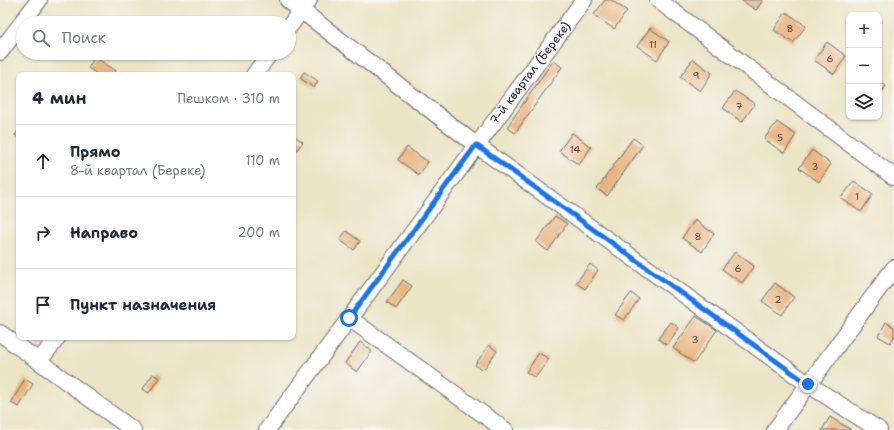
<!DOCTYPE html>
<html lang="ru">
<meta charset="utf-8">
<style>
body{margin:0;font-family:"Shantell Sans",sans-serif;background:#f6f6f7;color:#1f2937}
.controls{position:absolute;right:12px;top:12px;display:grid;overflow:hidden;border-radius:8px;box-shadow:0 1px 3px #0004}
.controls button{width:36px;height:36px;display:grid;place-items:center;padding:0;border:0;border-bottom:1px solid #e0e1e3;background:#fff;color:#1f2937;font:20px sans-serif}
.stop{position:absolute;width:12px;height:12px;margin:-9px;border:3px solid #1a73e8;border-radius:50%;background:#fff}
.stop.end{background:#1a73e8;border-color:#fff;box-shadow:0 1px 4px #0008}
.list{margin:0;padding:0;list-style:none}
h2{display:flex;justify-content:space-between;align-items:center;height:52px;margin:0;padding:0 16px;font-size:17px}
h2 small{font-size:13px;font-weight:400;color:#747a83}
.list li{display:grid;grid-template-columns:26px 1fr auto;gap:12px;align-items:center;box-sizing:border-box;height:72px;padding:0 16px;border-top:1px solid #e0e1e3}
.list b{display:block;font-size:15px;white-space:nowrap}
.list p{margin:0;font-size:13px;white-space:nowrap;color:#747a83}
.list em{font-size:13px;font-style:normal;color:#747a83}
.icon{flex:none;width:22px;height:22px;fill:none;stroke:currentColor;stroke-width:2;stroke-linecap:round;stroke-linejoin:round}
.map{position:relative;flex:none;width:894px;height:430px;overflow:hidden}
.search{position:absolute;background:#fff;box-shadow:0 1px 3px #0004;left:16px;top:16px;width:280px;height:44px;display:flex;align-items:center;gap:10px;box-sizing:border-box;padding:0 14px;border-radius:22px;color:#747a83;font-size:15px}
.panel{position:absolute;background:#fff;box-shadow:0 1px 3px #0004;left:16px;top:72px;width:280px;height:268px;border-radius:8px}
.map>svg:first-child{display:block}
.building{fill:#eab47e}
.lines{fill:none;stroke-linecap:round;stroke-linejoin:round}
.minor-casing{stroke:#68666b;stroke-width:18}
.minor{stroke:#fff;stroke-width:16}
.route{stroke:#1a73e8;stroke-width:5}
.labels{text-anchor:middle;stroke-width:3;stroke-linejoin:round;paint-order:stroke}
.number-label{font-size:10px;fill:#54464c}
.street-label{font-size:12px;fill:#22223b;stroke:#f6f6f2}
</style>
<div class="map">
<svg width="894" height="430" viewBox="0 0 894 430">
<rect width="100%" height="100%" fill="#f6f6f2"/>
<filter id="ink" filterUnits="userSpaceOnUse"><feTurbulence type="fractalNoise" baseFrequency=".025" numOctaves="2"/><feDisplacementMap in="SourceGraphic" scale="8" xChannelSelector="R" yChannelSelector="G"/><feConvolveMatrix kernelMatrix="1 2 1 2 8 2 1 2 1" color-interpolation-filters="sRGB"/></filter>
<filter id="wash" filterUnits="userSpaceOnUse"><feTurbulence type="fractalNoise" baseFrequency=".012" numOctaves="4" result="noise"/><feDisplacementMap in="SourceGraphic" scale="16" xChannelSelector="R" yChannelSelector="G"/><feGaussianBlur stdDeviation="0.9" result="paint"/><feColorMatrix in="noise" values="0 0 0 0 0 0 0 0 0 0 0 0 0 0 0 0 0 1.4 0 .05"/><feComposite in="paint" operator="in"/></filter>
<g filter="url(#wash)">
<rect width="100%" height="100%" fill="#ebe4c5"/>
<g id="blocks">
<path class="building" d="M 605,0 L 611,0 L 627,11 L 614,29 L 594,15 Z
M 741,0 L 763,0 L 756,10 Z
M 786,12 L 806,26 L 793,43 L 774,30 Z
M 650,28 L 669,42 L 657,60 L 637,46 Z
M 827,42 L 846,56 L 834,74 L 814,60 Z
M 95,57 L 116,71 L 113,75 L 99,75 L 88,68 Z
M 693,59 L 712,73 L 700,91 L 680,77 Z
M 553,61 L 562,67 L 515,133 L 507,127 Z
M 304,72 L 318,81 L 314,88 L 300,78 Z
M 879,81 L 886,86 L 879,96 Z
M 735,91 L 755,104 L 742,122 L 723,108 Z
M 777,122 L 796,135 L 784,153 L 764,139 Z
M 19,130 L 19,138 L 15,135 Z
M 572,133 L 591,147 L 579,165 L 559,151 Z
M 293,135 L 303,142 L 293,155 Z
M 633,138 L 643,145 L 607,196 L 597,189 Z
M 407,147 L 428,162 L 419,175 L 398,160 Z
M 812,150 L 831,164 L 819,182 L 799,168 Z
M 854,181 L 873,194 L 861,212 L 841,198 Z
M 555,216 L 567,224 L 548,251 L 536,242 Z
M 695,220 L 714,234 L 702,252 L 682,238 Z
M 346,231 L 360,241 L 354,250 L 340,240 Z
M 735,252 L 754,266 L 742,283 L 722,269 Z
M 590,264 L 598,270 L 585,289 L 576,283 Z
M 403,280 L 412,286 L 396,309 L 387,302 Z
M 775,283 L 794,297 L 782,315 L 762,301 Z
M 631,293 L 639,299 L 624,320 L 615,315 Z
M 696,316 L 717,330 L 694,363 L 673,348 Z
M 671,322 L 679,328 L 667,345 L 658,339 Z
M 886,322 L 894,327 L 894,337 L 890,343 L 878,336 Z
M 360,342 L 372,351 L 357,372 L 345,363 Z
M 489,345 L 497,351 L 483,370 L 475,365 Z
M 539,353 L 549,359 L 535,378 L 526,372 Z
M 153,374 L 159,378 L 149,393 L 143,389 Z
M 25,379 L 33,384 L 19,407 L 11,403 Z
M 830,417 L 851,430 L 822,430 Z"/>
</g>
</g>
<g filter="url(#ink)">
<use href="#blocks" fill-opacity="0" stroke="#68666b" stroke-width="1"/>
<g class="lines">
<defs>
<path id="minor" d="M 288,0 L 476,145 L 808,384 L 879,430
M 658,0 L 894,177
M 289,27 L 309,0
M 0,52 L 39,0
M 254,75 L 270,53
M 349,318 L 505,430
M 0,333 L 133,430
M 39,361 L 58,337
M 267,430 L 584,0
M 775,430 L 894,268"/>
</defs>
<use href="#minor" class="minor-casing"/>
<use href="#minor" class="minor"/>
</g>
</g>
<g class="lines" filter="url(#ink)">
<path class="route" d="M 349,318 L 476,145 L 808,384"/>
</g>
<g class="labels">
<g class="number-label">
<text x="790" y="32">8</text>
<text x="653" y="48">11</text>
<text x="830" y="62">6</text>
<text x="696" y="79">9</text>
<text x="739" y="110">7</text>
<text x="780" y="141">5</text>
<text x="575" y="153">14</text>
<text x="815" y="170">3</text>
<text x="857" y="200">1</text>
<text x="698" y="240">8</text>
<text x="738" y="272">6</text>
<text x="778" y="303">2</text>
<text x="695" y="343">3</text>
</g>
<g class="street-label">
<text transform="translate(530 73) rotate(-53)" y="4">7-й квартал (Береке)</text>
</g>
</g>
</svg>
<div class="controls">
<button>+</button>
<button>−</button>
<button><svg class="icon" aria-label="layers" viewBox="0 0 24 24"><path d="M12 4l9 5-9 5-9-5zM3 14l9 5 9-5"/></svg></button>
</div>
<div class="stop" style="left:349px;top:318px"></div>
<div class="stop end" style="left:808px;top:384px"></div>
<div class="search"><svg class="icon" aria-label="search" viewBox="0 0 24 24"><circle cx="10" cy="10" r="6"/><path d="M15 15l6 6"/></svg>Поиск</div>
<section class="panel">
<h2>4 мин<small>Пешком · 310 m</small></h2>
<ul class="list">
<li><svg class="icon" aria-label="ahead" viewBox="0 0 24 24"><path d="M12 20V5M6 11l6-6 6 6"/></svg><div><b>Прямо</b><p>8-й квартал (Береке)</p></div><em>110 m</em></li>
<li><svg class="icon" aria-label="right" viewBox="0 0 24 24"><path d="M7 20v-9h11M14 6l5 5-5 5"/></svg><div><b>Направо</b></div><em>200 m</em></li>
<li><svg class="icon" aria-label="arrive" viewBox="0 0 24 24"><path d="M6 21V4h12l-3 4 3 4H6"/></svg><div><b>Пункт назначения</b></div></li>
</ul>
</section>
</div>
